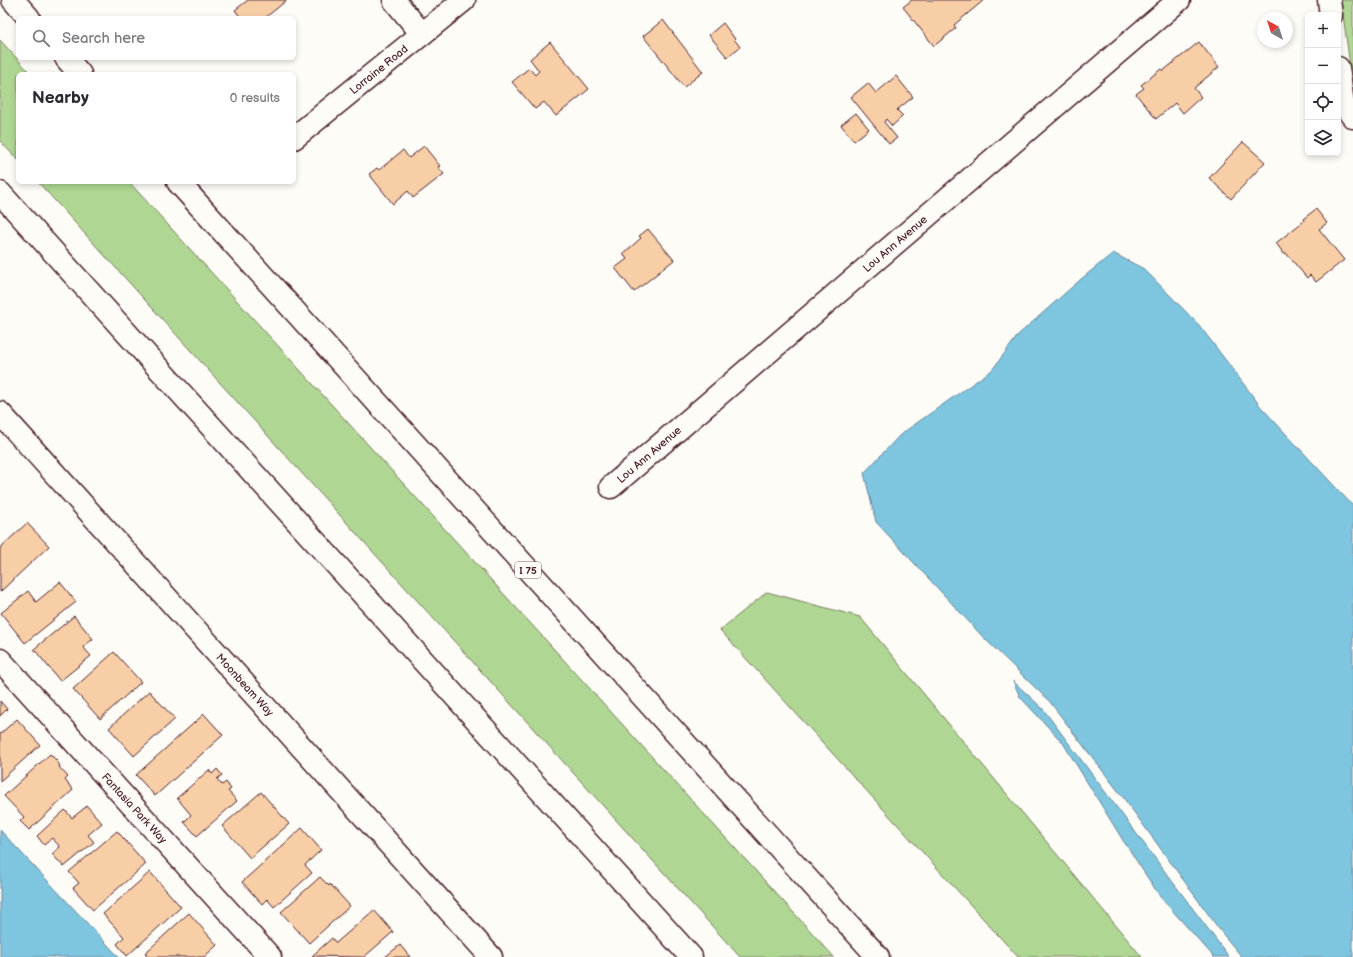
<!DOCTYPE html>
<meta charset="utf-8">
<style>
body{margin:0;font-family:"Balsamiq Sans",sans-serif;background:#f2f2f3;color:#2b2b33}
.controls{position:absolute;right:12px;top:12px;display:grid;overflow:hidden;border-radius:6px;box-shadow:0 2px 6px #0003}
.controls button{width:36px;height:36px;display:grid;place-items:center;padding:0;border:0;border-bottom:1px solid #e1e1e2;background:#fff;color:#2b2b33;font:20px sans-serif}
.compass{position:absolute;left:1257px;top:12px;width:36px;height:36px;border-radius:50%;background:#fff;box-shadow:0 2px 6px #0003;rotate:321deg}
.list{margin:0;padding:0;list-style:none}
h2{display:flex;justify-content:space-between;align-items:center;height:52px;margin:0;padding:0 16px;font-size:17px}
h2 small{font-size:13px;font-weight:400;color:#7c7c81}
.icon{flex:none;width:22px;height:22px;fill:none;stroke:currentColor;stroke-width:2;stroke-linecap:round;stroke-linejoin:round}
.map{position:relative;flex:none;width:1353px;height:957px;overflow:hidden}
.search{position:absolute;background:#fff;box-shadow:0 2px 6px #0003;left:16px;top:16px;width:280px;height:44px;display:flex;align-items:center;gap:10px;box-sizing:border-box;padding:0 14px;border-radius:6px;color:#7c7c81;font-size:15px}
.panel{position:absolute;background:#fff;box-shadow:0 2px 6px #0003;left:16px;top:72px;width:280px;height:112px;border-radius:6px}
.map>svg:first-child{display:block}
.green{fill:#afd793;stroke:#7c7b5f}
.water{fill:#7ec6df;stroke:#698397}
.building{fill:#f8cea7;stroke:#4a1f2b}
.lines{fill:none;stroke-linecap:round;stroke-linejoin:round}
.minor-casing{stroke:#4a1f2b;stroke-width:25}
.highway-casing{stroke:#4a1f2b;stroke-width:25}
.minor{stroke:#fdfcf7;stroke-width:22}
.highway{stroke:#fdfcf7;stroke-width:22}
.labels{text-anchor:middle;stroke-width:3.5;stroke-linejoin:round;paint-order:stroke}
.shield{fill:#fdfcf7;stroke:#806168;stroke-width:1}
.shield-label{font-size:10px;font-weight:bold;fill:#4a1f2b}
.street-label{font-size:11px;fill:#4a1f2b;stroke:#fdfcf7}
</style>
<div class="map">
<svg width="1353" height="957" viewBox="0 0 1353 957">
<rect width="100%" height="100%" fill="#fdfcf7"/>
<filter id="ink" filterUnits="userSpaceOnUse"><feTurbulence type="fractalNoise" baseFrequency=".025" numOctaves="2"/><feDisplacementMap in="SourceGraphic" scale="8" xChannelSelector="R" yChannelSelector="G"/><feConvolveMatrix kernelMatrix="1 2 1 2 8 2 1 2 1" color-interpolation-filters="sRGB"/></filter>
<g filter="url(#ink)">
<path class="green" d="M 1341,0 L 1353,0 L 1353,88 Z
M 0,40 L 31,74 L 18,74 L 18,160 L 0,141 Z
M 38,182 L 129,182 L 834,957 L 740,957 Z
M 767,592 L 860,617 L 1142,957 L 1018,957 L 720,630 Z"/>
<path class="water" d="M 1113,253 L 1144,269 L 1199,325 L 1261,407 L 1353,506 L 1353,957 L 1242,957 L 1222,933 L 1128,804 L 1050,702 L 983,637 L 876,522 L 864,473 L 901,434 L 992,370 L 1019,334 L 1080,280 Z
M 1013,681 L 1043,709 L 1229,957 L 1214,957 L 1161,898 L 1124,842 L 1063,743 L 1020,697 Z
M 0,830 L 119,957 L 0,957 Z"/>
<path class="building" d="M 248,0 L 287,0 L 265,18 L 241,18 L 235,10 Z
M 912,0 L 984,0 L 954,25 L 956,28 L 934,46 L 903,7 Z
M 663,20 L 703,72 L 684,87 L 643,36 Z
M 723,23 L 735,39 L 734,39 L 740,47 L 727,57 L 709,35 Z
M 550,42 L 589,89 L 556,116 L 544,102 L 535,109 L 512,82 L 529,68 L 535,75 L 539,71 L 530,59 Z
M 1199,42 L 1219,67 L 1194,88 L 1201,97 L 1183,113 L 1175,103 L 1156,119 L 1136,94 L 1144,88 L 1141,85 L 1161,69 L 1163,71 Z
M 896,76 L 913,97 L 897,110 L 903,116 L 892,126 L 886,119 L 884,122 L 897,138 L 889,144 L 851,97 L 868,83 L 876,93 Z
M 856,113 L 869,129 L 854,141 L 841,125 Z
M 1243,142 L 1265,162 L 1231,199 L 1209,178 Z
M 424,146 L 440,166 L 438,167 L 444,174 L 413,198 L 408,191 L 393,204 L 369,174 L 377,168 L 379,170 L 403,150 L 409,158 Z
M 1316,209 L 1327,223 L 1319,229 L 1344,260 L 1316,282 L 1310,275 L 1307,278 L 1286,253 L 1284,254 L 1276,243 L 1304,221 L 1303,219 Z
M 648,229 L 674,260 L 634,292 L 615,268 L 627,259 L 623,254 L 641,238 L 639,236 Z
M 27,523 L 49,546 L 0,592 L 0,548 Z
M 60,582 L 76,602 L 25,643 L 1,613 L 28,591 L 36,602 Z
M 74,616 L 93,639 L 83,647 L 91,656 L 60,681 L 34,649 Z
M 114,652 L 141,682 L 100,719 L 73,689 Z
M 149,691 L 175,719 L 134,756 L 109,728 Z
M 0,701 L 7,709 L 0,716 Z
M 204,714 L 223,735 L 155,796 L 136,775 Z
M 17,719 L 40,745 L 0,781 L 0,734 Z
M 50,754 L 58,762 L 58,763 L 60,766 L 59,767 L 68,777 L 65,780 L 73,790 L 29,830 L 20,821 L 24,817 L 4,796 Z
M 217,769 L 222,775 L 217,779 L 222,785 L 226,782 L 231,789 L 228,791 L 237,801 L 197,836 L 184,822 L 191,815 L 177,798 L 209,770 L 212,774 Z
M 261,792 L 289,824 L 250,858 L 222,826 Z
M 87,806 L 102,823 L 88,835 L 94,842 L 64,867 L 52,854 L 60,847 L 52,838 L 44,845 L 37,836 L 65,810 L 72,818 Z
M 302,828 L 321,850 L 305,865 L 312,873 L 274,907 L 267,899 L 262,904 L 242,882 Z
M 117,831 L 146,864 L 93,910 L 73,888 L 79,883 L 69,872 Z
M 150,872 L 181,907 L 127,956 L 117,944 L 124,937 L 103,914 Z
M 320,877 L 329,886 L 330,884 L 350,906 L 309,943 L 281,912 Z
M 374,910 L 393,932 L 364,957 L 312,956 L 332,938 L 336,943 Z
M 189,913 L 217,945 L 204,957 L 148,957 L 145,953 Z
M 400,945 L 410,957 L 385,957 Z"/>
<g class="lines">
<defs>
<g id="minor">
<path d="M 394,0 L 422,34"/>
<path d="M 1329,0 L 1331,15"/>
<path d="M 1338,68 L 1343,104 L 1353,117"/>
<path id="s1" d="M 294,138 L 464,0"/>
<path id="s2" d="M 0,413 L 491,957"/>
<path id="s3" d="M 611,487 L 1179,0"/>
<path id="s4" d="M 0,660 L 270,957"/>
</g>
<path id="highway" d="M 13,0 L 29,18
M 66,58 L 80,74
M 178,182 L 878,957
M 0,193 L 691,957"/>
</defs>
<use href="#minor" class="minor-casing"/>
<use href="#highway" class="highway-casing"/>
<use href="#minor" class="minor"/>
<use href="#highway" class="highway"/>
</g>
</g>
<g class="labels">
<rect class="shield" x="515" y="562" width="26" height="16" rx="3"/>
<g class="shield-label">
<text x="528" y="574">I 75</text>
</g>
<g class="street-label">
<text dy="4" stroke="none"><textPath href="#s1" startOffset="109">Lorraine Road</textPath></text>
<text dy="4" stroke="none"><textPath href="#s3" startOffset="374">Lou Ann Avenue</textPath></text>
<text dy="4" stroke="none"><textPath href="#s3" startOffset="50">Lou Ann Avenue</textPath></text>
<text dy="4" stroke="none"><textPath href="#s2" startOffset="366">Moonbeam Way</textPath></text>
<text dy="4" stroke="none"><textPath href="#s4" startOffset="200">Fantasia Park Way</textPath></text>
</g>
</g>
</svg>
<div class="controls">
<button>+</button>
<button>−</button>
<button><svg class="icon" aria-label="locate" viewBox="0 0 24 24"><circle cx="12" cy="12" r="6"/><path d="M12 2v4M12 18v4M2 12h4M18 12h4"/></svg></button>
<button><svg class="icon" aria-label="layers" viewBox="0 0 24 24"><path d="M12 4l9 5-9 5-9-5zM3 14l9 5 9-5"/></svg></button>
</div>
<svg class="compass" viewBox="-18 -18 36 36"><path d="M0-13l5 13h-10z" fill="#e53935"/><path d="M0 13l5-13h-10z" fill="#7c7c81"/></svg>
<div class="search"><svg class="icon" aria-label="search" viewBox="0 0 24 24"><circle cx="10" cy="10" r="6"/><path d="M15 15l6 6"/></svg>Search here</div>
<section class="panel">
<h2>Nearby<small>0 results</small></h2>
<ul class="list">
</ul>
</section>
</div>
